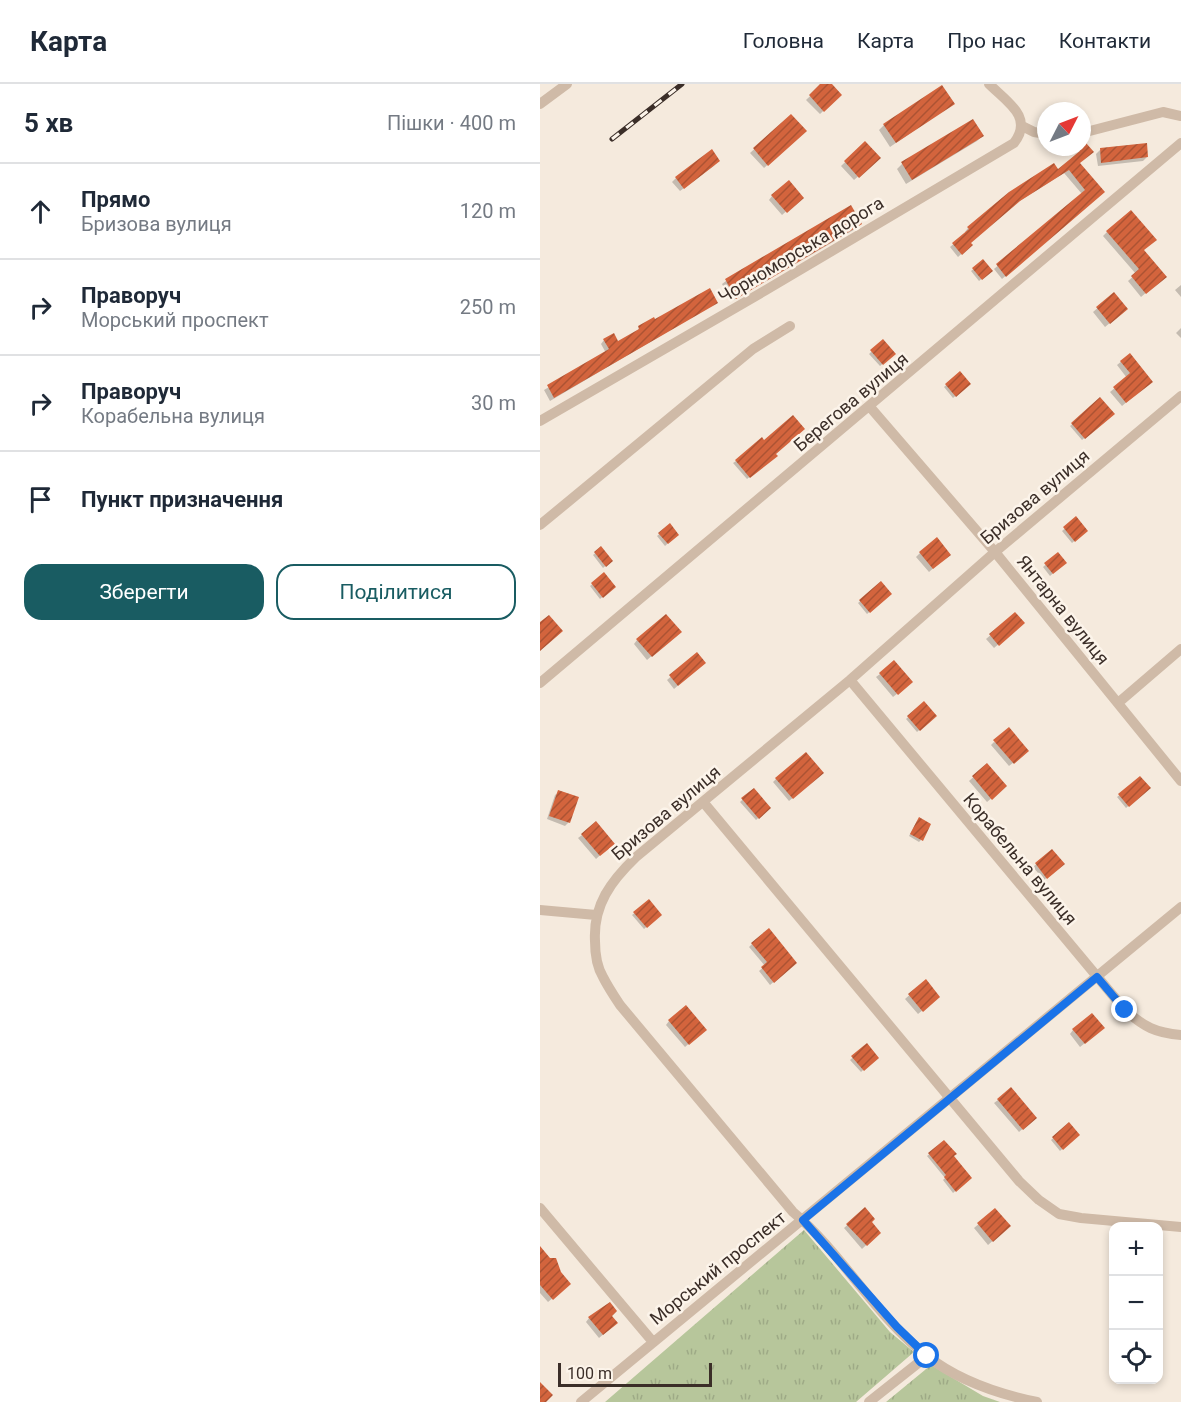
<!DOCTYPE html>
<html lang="uk">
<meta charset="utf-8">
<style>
body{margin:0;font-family:Roboto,sans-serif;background:#f6f6f7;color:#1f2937}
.controls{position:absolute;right:18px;bottom:18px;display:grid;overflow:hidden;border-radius:12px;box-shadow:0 3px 9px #0003}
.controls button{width:54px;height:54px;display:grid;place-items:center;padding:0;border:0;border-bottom:2px solid #e0e1e3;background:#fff;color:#1f2937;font:30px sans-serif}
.compass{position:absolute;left:497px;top:18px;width:54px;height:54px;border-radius:50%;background:#fff;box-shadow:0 3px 9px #0003;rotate:48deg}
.scale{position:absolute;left:18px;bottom:15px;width:154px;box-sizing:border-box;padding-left:6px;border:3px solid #3b2e28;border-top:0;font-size:16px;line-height:21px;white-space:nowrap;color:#3b2e28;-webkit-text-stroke:4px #fcf4ea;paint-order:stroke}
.stop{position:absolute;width:18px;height:18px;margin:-14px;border:4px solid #1a73e8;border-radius:50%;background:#fff}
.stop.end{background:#1a73e8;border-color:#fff;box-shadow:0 2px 6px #0008}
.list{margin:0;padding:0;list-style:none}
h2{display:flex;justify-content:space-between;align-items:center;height:78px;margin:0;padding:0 24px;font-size:26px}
h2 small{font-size:20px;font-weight:400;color:#747a83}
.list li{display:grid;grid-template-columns:39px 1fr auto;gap:18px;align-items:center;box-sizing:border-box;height:96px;padding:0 24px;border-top:2px solid #e0e1e3}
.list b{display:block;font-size:22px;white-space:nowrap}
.list p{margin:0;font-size:20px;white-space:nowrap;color:#747a83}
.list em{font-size:20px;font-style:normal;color:#747a83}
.actions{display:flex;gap:12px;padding:18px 24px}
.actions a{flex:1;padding:14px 0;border:2px solid #195c62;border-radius:18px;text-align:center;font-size:21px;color:#195c62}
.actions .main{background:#195c62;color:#fff}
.icon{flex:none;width:33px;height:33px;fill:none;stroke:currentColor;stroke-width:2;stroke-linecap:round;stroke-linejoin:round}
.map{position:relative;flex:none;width:641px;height:1318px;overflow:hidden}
header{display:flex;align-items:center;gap:36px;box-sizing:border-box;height:84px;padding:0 30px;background:#fff;border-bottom:2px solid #e0e1e3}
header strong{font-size:28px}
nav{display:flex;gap:33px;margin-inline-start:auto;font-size:21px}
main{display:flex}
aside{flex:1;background:#fff}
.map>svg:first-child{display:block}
.grass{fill:url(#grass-tufts)}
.shadow{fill:#0003}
.building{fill:url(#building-hatch)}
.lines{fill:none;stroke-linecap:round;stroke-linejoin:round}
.street{stroke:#cfbaa7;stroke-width:10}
.rail-casing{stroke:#3b2e28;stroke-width:5}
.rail{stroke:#fcf4ea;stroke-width:3;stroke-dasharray:9;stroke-linecap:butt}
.route{stroke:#1a73e8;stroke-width:8}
.labels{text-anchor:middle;stroke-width:5;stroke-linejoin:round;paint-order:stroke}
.street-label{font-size:18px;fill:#3b2e28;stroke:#fcf4ea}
</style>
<header>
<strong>Карта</strong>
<nav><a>Головна</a><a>Карта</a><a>Про нас</a><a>Контакти</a></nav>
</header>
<main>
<aside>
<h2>5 хв<small>Пішки · 400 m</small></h2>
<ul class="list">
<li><svg class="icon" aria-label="ahead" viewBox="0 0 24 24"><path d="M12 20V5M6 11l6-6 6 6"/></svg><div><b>Прямо</b><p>Бризова вулиця</p></div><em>120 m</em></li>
<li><svg class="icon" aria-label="right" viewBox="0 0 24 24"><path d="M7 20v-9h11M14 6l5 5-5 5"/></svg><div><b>Праворуч</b><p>Морський проспект</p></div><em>250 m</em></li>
<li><svg class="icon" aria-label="right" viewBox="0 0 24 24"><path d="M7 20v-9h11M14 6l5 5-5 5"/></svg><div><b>Праворуч</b><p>Корабельна вулиця</p></div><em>30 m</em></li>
<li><svg class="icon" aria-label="arrive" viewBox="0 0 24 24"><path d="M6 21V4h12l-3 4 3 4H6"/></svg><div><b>Пункт призначення</b></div></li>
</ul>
<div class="actions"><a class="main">Зберегти</a><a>Поділитися</a></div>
</aside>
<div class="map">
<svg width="641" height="1318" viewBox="0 0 641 1318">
<defs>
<pattern id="grass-tufts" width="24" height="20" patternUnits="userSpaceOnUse" patternTransform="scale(1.5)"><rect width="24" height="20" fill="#b7c69b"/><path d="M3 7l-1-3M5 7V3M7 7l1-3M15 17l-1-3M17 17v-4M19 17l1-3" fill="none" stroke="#9eaa86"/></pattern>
<pattern id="building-hatch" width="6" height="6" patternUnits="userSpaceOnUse" patternTransform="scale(1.5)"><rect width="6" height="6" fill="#d3643d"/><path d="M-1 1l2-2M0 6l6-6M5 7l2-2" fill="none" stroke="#ac5333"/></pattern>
</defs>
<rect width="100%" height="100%" fill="#f5eadd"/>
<path class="grass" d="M 264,1146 L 350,1248 L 374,1268 L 316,1318 L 65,1318 Z
M 391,1281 L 443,1312 L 460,1318 L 346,1318 Z"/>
<path class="shadow" d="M 283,0 L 290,0 L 300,11 L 280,30 L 266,16 Z
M 413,20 L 350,63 L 339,46 L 344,41 Z
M 251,32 L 265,47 L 224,84 L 210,69 Z
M 442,52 L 437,57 L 366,100 L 357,85 L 362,80 Z
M 325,59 L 339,74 L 314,96 L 301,82 Z
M 546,61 L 539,79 L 560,111 L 462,195 L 454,185 L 542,110 L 524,89 L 475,120 L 429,159 L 431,161 L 418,173 L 410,163 L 426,149 L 425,148 L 428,144 L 518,87 Z
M 560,66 L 607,73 L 603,77 L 558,82 L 556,70 Z
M 175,81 L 140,107 L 132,98 L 136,94 Z
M 232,112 L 258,117 L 242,131 L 229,116 Z
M 311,123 L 320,140 L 317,144 L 192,217 L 182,200 L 186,197 Z
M 567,148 L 603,167 L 621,196 L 601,213 L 588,197 L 596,190 L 563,152 Z
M 443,177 L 451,187 L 439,197 L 431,187 Z
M 641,201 L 641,213 L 635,206 Z
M 574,210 L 583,228 L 565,243 L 553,228 Z
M 176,219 L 10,317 L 4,306 L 66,269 L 61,260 L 64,256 L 78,259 L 96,249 L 99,244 Z
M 641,244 L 641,254 L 636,249 Z
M 343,257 L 354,270 L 340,282 L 329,270 Z
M 589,271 L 607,301 L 582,322 L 570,308 L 587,294 L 577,281 Z
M 420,289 L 429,300 L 413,314 L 404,303 Z
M 560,316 L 572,330 L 542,356 L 530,342 Z
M 234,370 L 233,374 L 207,395 L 193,379 L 196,377 Z
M 536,435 L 546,447 L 532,459 L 522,447 Z
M 130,441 L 137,451 L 125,462 L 117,452 Z
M 61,464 L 71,477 L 63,484 L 53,471 Z
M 380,469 L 405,474 L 389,488 L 376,473 Z
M 518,470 L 525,479 L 510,492 L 503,483 Z
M 64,490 L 74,503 L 60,515 L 50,502 Z
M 341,499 L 350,510 L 327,530 L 318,519 Z
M 475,530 L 479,543 L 454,564 L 446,555 Z
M 136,551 L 107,576 L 94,560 L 97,556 Z
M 157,570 L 160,582 L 134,605 L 127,596 Z
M 340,590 L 368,601 L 353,613 L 336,593 Z
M 384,619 L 395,632 L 377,648 L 366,635 Z
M 454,658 L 483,671 L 469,682 L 451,661 Z
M 447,681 L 461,706 L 447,718 L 429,697 Z
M 278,693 L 249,717 L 233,698 L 236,695 Z
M 600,694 L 609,704 L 586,724 L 577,713 Z
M 213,706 L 229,724 L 216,736 L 200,718 Z
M 19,708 L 29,738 L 25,742 L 7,735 L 15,711 Z
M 377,737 L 381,756 L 379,758 L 369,752 Z
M 42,751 L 69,763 L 56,775 L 38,754 Z
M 512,767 L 523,779 L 504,796 L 493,783 Z
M 109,817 L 120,831 L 104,845 L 92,831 Z
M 212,860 L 252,882 L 230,901 L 219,887 L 225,882 L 209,863 Z
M 385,897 L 395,916 L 378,930 L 365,915 Z
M 129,937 L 161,949 L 145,963 L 126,941 Z
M 533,946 L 559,948 L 540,963 L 530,950 Z
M 327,961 L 337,973 L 321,988 L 310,976 Z
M 458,1016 L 492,1037 L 479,1048 L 454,1019 Z
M 529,1040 L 538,1051 L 520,1067 L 511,1056 Z
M 404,1058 L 412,1073 L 430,1094 L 413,1109 L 403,1096 L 405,1094 L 387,1072 Z
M 325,1125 L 330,1138 L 339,1149 L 322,1165 L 304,1144 Z
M 455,1126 L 465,1146 L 448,1161 L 434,1144 Z
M 0,1170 L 25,1204 L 8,1218 L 0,1209 Z
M 70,1232 L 72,1243 L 59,1254 L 46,1238 L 49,1234 Z"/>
<path class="building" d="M 280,0 L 292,0 L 302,11 L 284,28 L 269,11 Z
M 402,1 L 415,20 L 356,59 L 343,40 Z
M 251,30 L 267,47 L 228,82 L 213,64 Z
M 433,35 L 444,52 L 372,96 L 361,78 Z
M 325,57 L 341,74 L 319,94 L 304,77 Z
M 546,59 L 554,68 L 540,79 L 565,108 L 466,193 L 456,180 L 545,106 L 529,86 L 480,117 L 431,159 L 433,161 L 422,171 L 412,159 L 429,145 L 427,143 L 469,108 L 514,79 L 518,85 L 540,67 L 538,66 Z
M 607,59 L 608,73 L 561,79 L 560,64 Z
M 172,65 L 180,77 L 144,105 L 135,93 Z
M 249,96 L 264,114 L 247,129 L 231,111 Z
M 311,121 L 322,140 L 196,215 L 185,195 Z
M 591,126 L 617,156 L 604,166 L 627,193 L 606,210 L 591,192 L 599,185 L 566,147 Z
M 443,175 L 453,187 L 442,196 L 432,184 Z
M 170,204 L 178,219 L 14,314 L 7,301 L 69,265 L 63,255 L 74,249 L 78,257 L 99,245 L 98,242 L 114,233 L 115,235 Z
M 574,208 L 588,225 L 570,240 L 556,223 Z
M 343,255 L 356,270 L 343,281 L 330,266 Z
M 590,269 L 613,298 L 586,319 L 573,303 L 590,289 L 580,277 Z
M 420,287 L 431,300 L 416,313 L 405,300 Z
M 560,313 L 575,330 L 545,355 L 531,339 Z
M 253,331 L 265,345 L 236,370 L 238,372 L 210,394 L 195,376 L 222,353 L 224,356 Z
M 536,432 L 548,447 L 535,458 L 523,443 Z
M 130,439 L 139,451 L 128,460 L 118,449 Z
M 397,453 L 411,471 L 393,485 L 379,468 Z
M 61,462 L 73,477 L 66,483 L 54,468 Z
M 518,468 L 527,479 L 513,490 L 504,479 Z
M 64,488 L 76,503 L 63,514 L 51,499 Z
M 341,497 L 352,510 L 330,529 L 319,516 Z
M 475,528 L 485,539 L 459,562 L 449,550 Z
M 126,530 L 142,548 L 112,573 L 96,555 Z
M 9,531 L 23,547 L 0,567 L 0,538 Z
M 157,568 L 166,579 L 138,602 L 129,591 Z
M 354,576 L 373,598 L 358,611 L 339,589 Z
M 384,617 L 397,632 L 380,647 L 367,632 Z
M 469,643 L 489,667 L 474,680 L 453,656 Z
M 266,668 L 284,689 L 253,715 L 235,694 Z
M 447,679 L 467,702 L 452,716 L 432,692 Z
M 600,692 L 611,704 L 589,723 L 578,710 Z
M 214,704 L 231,724 L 219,735 L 201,714 Z
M 18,706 L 39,713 L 30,739 L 9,732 Z
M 379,733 L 391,740 L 383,757 L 370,750 Z
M 56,737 L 75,760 L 60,772 L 41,750 Z
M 512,765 L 525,780 L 507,795 L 495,779 Z
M 109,815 L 122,831 L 107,844 L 93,828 Z
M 229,844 L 257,879 L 234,899 L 221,883 L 227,878 L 211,859 Z
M 386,895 L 400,913 L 383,928 L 368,910 Z
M 146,921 L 167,946 L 149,961 L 128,936 Z
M 552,929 L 565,944 L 545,960 L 532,945 Z
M 327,959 L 339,974 L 324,987 L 311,972 Z
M 471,1003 L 497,1034 L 483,1046 L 457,1015 Z
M 529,1038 L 540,1051 L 523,1066 L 512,1053 Z
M 404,1056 L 417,1070 L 414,1072 L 432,1094 L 416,1108 L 404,1093 L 406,1091 L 388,1069 Z
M 325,1123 L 335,1135 L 332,1138 L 341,1149 L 327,1162 L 306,1140 Z
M 455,1124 L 471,1142 L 453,1158 L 437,1139 Z
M 0,1162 L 10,1174 L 16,1174 L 21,1188 L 31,1200 L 13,1216 L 0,1201 Z
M 70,1218 L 77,1227 L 72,1232 L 78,1239 L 63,1251 L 48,1233 Z
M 0,1298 L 13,1311 L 6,1318 L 0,1318 Z"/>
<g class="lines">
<path class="street" d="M 0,20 L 27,0
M 482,42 L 494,48 L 506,50
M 542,49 L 623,28 L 641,32
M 330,323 L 455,468 L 641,697
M 0,337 L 226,206 L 474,59 C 494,33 467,18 449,0
M 0,441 L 213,265 L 250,242
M 310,596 L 585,926 C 604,943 616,949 641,951
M 0,599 L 641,59
M 578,619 L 641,565
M 164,719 L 479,1097 L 499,1116 L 519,1130 L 541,1134 L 641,1143
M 0,826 L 56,831
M 0,1124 L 113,1258
M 41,1318 L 641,823
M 329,1318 L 387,1272
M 497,1318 C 458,1310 419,1297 387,1272 C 335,1232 303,1170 253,1128 L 80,921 C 74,912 68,903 63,893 C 57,883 55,869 55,857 C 53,821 71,797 96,773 L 310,596 L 455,468 L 641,312"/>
<defs>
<path id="rail" d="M 72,55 L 142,0"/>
</defs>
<use href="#rail" class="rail-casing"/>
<use href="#rail" class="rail"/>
</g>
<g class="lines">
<path class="route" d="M 387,1272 L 357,1243 L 263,1136 L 557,893 L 585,926"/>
</g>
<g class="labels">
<g class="street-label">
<text transform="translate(261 166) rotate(-31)" y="6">Чорноморська дорога</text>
<text transform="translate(311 318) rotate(-40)" y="6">Берегова вулиця</text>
<text transform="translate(495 413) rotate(-40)" y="6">Бризова вулиця</text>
<text transform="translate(523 526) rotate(51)" y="6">Янтарна вулиця</text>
<text transform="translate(126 729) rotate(-40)" y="6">Бризова вулиця</text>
<text transform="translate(480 775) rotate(50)" y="6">Корабельна вулиця</text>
<text transform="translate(178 1184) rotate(-39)" y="6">Морський проспект</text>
</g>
</g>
</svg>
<div class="controls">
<button>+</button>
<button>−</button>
<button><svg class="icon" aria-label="locate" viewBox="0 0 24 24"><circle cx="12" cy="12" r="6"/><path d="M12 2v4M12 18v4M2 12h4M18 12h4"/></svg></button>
</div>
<svg class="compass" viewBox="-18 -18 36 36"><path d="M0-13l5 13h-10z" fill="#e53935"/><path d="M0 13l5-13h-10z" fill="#747a83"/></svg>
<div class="scale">100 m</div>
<div class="stop" style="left:387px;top:1272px"></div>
<div class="stop end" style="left:585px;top:926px"></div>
</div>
</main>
